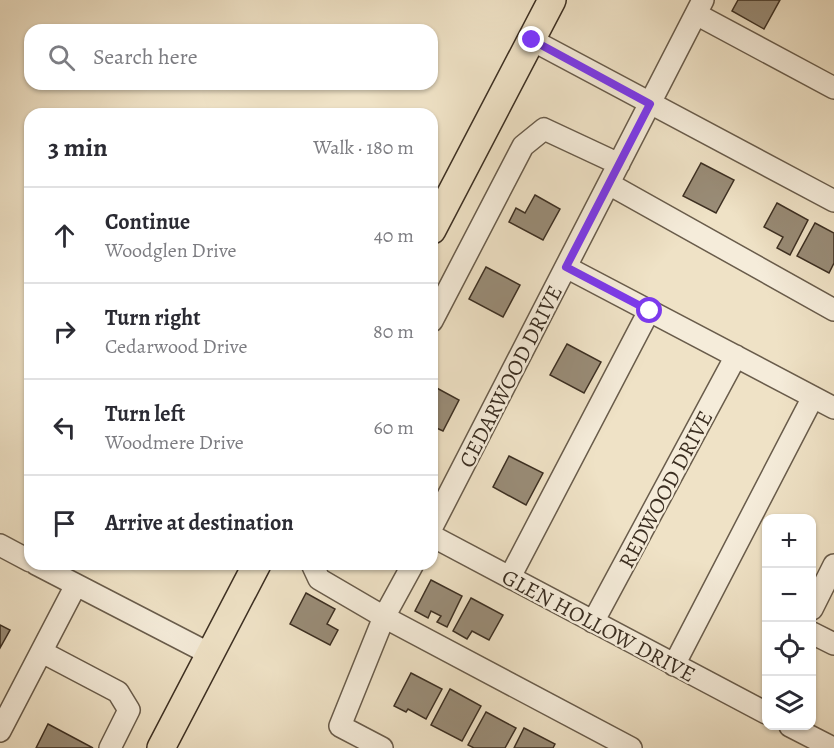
<!DOCTYPE html>
<meta charset="utf-8">
<style>
body{margin:0;font-family:Alegreya,serif;background:#f7f7f7;color:#2b2b33}
.controls{position:absolute;right:18px;bottom:18px;display:grid;overflow:hidden;border-radius:12px;box-shadow:0 2px 4px #0004}
.controls button{width:54px;height:54px;display:grid;place-items:center;padding:0;border:0;border-bottom:2px solid #e1e1e2;background:#fff;color:#2b2b33;font:30px sans-serif}
.stop{position:absolute;width:18px;height:18px;margin:-14px;border:4px solid #7c3aed;border-radius:50%;background:#fff}
.stop.end{background:#7c3aed;border-color:#fff;box-shadow:0 2px 6px #0008}
.list{margin:0;padding:0;list-style:none}
h2{display:flex;justify-content:space-between;align-items:center;height:78px;margin:0;padding:0 24px;font-size:26px}
h2 small{font-size:20px;font-weight:400;color:#7c7c81}
.list li{display:grid;grid-template-columns:39px 1fr auto;gap:18px;align-items:center;box-sizing:border-box;height:96px;padding:0 24px;border-top:2px solid #e1e1e2}
.list b{display:block;font-size:22px;white-space:nowrap}
.list p{margin:0;font-size:20px;white-space:nowrap;color:#7c7c81}
.list em{font-size:20px;font-style:normal;color:#7c7c81}
.icon{flex:none;width:33px;height:33px;fill:none;stroke:currentColor;stroke-width:2;stroke-linecap:round;stroke-linejoin:round}
.map{position:relative;flex:none;width:834px;height:748px;overflow:hidden}
.search{position:absolute;background:#fff;box-shadow:0 2px 4px #0004;left:24px;top:24px;width:414px;height:66px;display:flex;align-items:center;gap:15px;box-sizing:border-box;padding:0 21px;border-radius:18px;color:#7c7c81;font-size:22px}
.panel{position:absolute;background:#fff;box-shadow:0 2px 4px #0004;left:24px;top:108px;width:414px;height:462px;border-radius:18px}
.map>svg:first-child{display:block}
.building{fill:#998c77;stroke:#3c2f22;stroke-width:1.5}
.lines{fill:none;stroke-linecap:round;stroke-linejoin:round}
.minor-casing{stroke:#695c4b;stroke-width:24}
.major-casing{stroke:#3c2f22;stroke-width:30}
.minor{stroke:#f5ecda;stroke-width:21}
.major{stroke:#efe2c6;stroke-width:27}
.route{stroke:#7c3aed;stroke-width:8}
.labels{text-anchor:middle;stroke-width:4.5;stroke-linejoin:round;paint-order:stroke}
.street-label{font-size:22px;fill:#3c2f22;stroke:#f5ecda}
</style>
<div class="map">
<svg width="834" height="748" viewBox="0 0 834 748">
<rect width="100%" height="100%" fill="#efe2c6"/>
<filter id="stains"><feTurbulence type="fractalNoise" baseFrequency=".00333" numOctaves="4"/><feColorMatrix values="0 0 0 0 .2 0 0 0 0 .09 0 0 0 0 .02 0 0 0 .5 -.17"/></filter>
<radialGradient id="worn" r=".72"><stop offset=".6" stop-color="#630" stop-opacity="0"/><stop offset="1" stop-color="#630" stop-opacity=".3"/></radialGradient>
<path class="building" d="M 738,0 L 780,0 L 764,29 L 732,11 Z
M 701,163 L 734,180 L 716,213 L 683,196 Z
M 535,195 L 560,209 L 543,240 L 509,222 L 516,208 L 525,213 Z
M 777,203 L 808,220 L 790,255 L 777,248 L 783,237 L 764,227 Z
M 815,223 L 834,233 L 834,263 L 829,273 L 797,256 Z
M 486,267 L 520,285 L 503,317 L 469,299 Z
M 567,344 L 601,362 L 584,393 L 550,375 Z
M 433,386 L 459,400 L 443,431 L 432,426 Z
M 509,456 L 543,473 L 526,505 L 493,487 Z
M 431,580 L 462,596 L 447,627 L 437,622 L 441,616 L 431,611 L 428,618 L 415,611 Z
M 306,593 L 335,609 L 327,624 L 338,630 L 330,645 L 290,624 Z
M 471,598 L 503,615 L 489,640 L 472,631 L 467,639 L 453,631 Z
M 0,625 L 10,630 L 0,648 Z
M 411,673 L 442,689 L 426,719 L 408,709 L 406,712 L 394,706 Z
M 450,689 L 481,706 L 462,741 L 431,725 Z
M 486,712 L 516,728 L 505,748 L 474,748 L 468,745 Z
M 48,724 L 93,748 L 36,748 Z
M 524,728 L 555,744 L 553,748 L 514,748 Z"/>
<g class="lines">
<defs>
<path id="minor" d="M 696,14 L 834,88
M 532,40 L 834,201
M 609,184 L 834,310
M 566,267 L 834,408
M 432,321 L 523,146 L 544,129 L 619,164
M 432,527 L 703,0
M 432,536 L 766,713
M 0,545 L 30,561
M 36,564 L 210,654
M 312,564 L 319,579 L 384,617 L 631,748
M 510,577 L 649,311
M 812,609 L 834,565
M 593,622 L 736,356
M 812,633 L 834,644
M 42,652 L 118,692 L 129,710 L 110,748
M 674,665 L 813,397
M 790,726 L 833,748
M 0,731 L 76,585
M 382,748 L 340,726 L 384,617 L 413,564"/>
<path id="major" d="M 432,230 L 552,0
M 161,748 L 257,564"/>
</defs>
<use href="#minor" class="minor-casing"/>
<use href="#major" class="major-casing"/>
<use href="#minor" class="minor"/>
<use href="#major" class="major"/>
</g>
<g class="lines">
<path class="route" d="M 532,40 L 650,104 L 566,267 L 650,311"/>
</g>
<g class="labels">
<g class="street-label">
<text transform="translate(510 376) rotate(-63)" y="8">CEDARWOOD DRIVE</text>
<text transform="translate(665 489) rotate(-62)" y="8">REDWOOD DRIVE</text>
<text transform="translate(599 625) rotate(28)" y="8">GLEN HOLLOW DRIVE</text>
</g>
</g>
<rect width="100%" height="100%" filter="url(#stains)"/>
<rect width="100%" height="100%" fill="url(#worn)"/>
</svg>
<div class="controls">
<button>+</button>
<button>−</button>
<button><svg class="icon" aria-label="locate" viewBox="0 0 24 24"><circle cx="12" cy="12" r="6"/><path d="M12 2v4M12 18v4M2 12h4M18 12h4"/></svg></button>
<button><svg class="icon" aria-label="layers" viewBox="0 0 24 24"><path d="M12 4l9 5-9 5-9-5zM3 14l9 5 9-5"/></svg></button>
</div>
<div class="stop" style="left:650px;top:311px"></div>
<div class="stop end" style="left:532px;top:40px"></div>
<div class="search"><svg class="icon" aria-label="search" viewBox="0 0 24 24"><circle cx="10" cy="10" r="6"/><path d="M15 15l6 6"/></svg>Search here</div>
<section class="panel">
<h2>3 min<small>Walk · 180 m</small></h2>
<ul class="list">
<li><svg class="icon" aria-label="ahead" viewBox="0 0 24 24"><path d="M12 20V5M6 11l6-6 6 6"/></svg><div><b>Continue</b><p>Woodglen Drive</p></div><em>40 m</em></li>
<li><svg class="icon" aria-label="right" viewBox="0 0 24 24"><path d="M7 20v-9h11M14 6l5 5-5 5"/></svg><div><b>Turn right</b><p>Cedarwood Drive</p></div><em>80 m</em></li>
<li><svg class="icon" aria-label="left" viewBox="0 0 24 24"><path d="M17 20v-9H6M10 6l-5 5 5 5"/></svg><div><b>Turn left</b><p>Woodmere Drive</p></div><em>60 m</em></li>
<li><svg class="icon" aria-label="arrive" viewBox="0 0 24 24"><path d="M6 21V4h12l-3 4 3 4H6"/></svg><div><b>Arrive at destination</b></div></li>
</ul>
</section>
</div>
